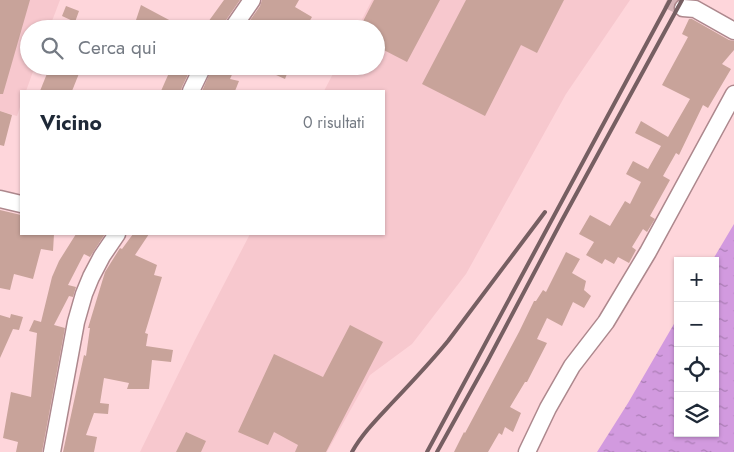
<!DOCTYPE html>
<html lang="it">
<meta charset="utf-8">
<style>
body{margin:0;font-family:Jost,sans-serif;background:#f6f6f7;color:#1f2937}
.controls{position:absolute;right:15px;bottom:15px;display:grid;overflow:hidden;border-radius:0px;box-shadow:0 1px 4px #0004}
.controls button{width:45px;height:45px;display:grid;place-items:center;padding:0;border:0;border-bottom:1px solid #e0e1e3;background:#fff;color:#1f2937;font:25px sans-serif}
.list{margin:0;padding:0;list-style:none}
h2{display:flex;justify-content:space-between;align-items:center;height:65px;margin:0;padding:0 20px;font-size:21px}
h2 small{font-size:16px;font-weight:400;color:#747a83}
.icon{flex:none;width:28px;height:28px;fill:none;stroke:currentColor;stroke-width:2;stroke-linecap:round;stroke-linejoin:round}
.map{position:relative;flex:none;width:734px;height:452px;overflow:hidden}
.search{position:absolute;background:#fff;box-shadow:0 1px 4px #0004;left:20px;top:20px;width:365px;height:55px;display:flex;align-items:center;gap:12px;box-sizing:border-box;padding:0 18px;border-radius:28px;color:#747a83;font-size:19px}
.panel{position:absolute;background:#fff;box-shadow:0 1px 4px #0004;left:20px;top:90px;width:365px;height:145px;border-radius:0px}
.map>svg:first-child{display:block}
.built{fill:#f7c8ce}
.water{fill:url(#water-ripples)}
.building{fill:#c8a39a}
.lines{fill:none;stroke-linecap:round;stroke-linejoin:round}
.street-tunnel{stroke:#d5b2b6;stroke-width:16;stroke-dasharray:16 8;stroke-linecap:butt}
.street-casing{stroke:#ad888d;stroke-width:19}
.street{stroke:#fff;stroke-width:16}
.rail{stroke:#765f62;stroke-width:4}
</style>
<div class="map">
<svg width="734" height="452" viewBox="0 0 734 452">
<defs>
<pattern id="water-ripples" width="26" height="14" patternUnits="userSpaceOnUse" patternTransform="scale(1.25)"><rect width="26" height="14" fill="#d29adf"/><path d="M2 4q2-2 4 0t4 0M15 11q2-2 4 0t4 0" fill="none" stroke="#ab7db5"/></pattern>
</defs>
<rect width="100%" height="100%" fill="#fed6db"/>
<path class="built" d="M 0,0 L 60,0 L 49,29 L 29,29 L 29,66 L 35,66 L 26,91 L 21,91 L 21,104 L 17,116 L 0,111 Z
M 372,0 L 630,0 L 566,94 L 466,274 L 412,344 L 370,375 L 327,452 L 140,452 L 195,340 L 250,234 L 384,234 L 384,91 L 324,91 L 337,66 L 376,66 L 376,29 L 357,29 Z"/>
<path class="water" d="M 734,224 L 734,452 L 597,452 L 628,403 L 678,317 L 678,433 L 715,433 L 715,261 L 712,261 Z"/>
<path class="building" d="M 0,0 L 30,0 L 3,94 L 0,94 Z
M 224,0 L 240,0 L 224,23 L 222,29 L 203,29 Z
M 262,0 L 299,0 L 295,7 L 312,17 L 305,29 L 244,29 L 260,6 Z
M 374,0 L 440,0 L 407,62 L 376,46 L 376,29 L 359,29 Z
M 466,0 L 564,0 L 537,53 L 521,45 L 485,116 L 422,84 Z
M 141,5 L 186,29 L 133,29 Z
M 66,6 L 79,11 L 75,22 L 62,16 Z
M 689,19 L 692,19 L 729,40 L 734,41 L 734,50 L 722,64 L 731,69 L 708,108 L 703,105 L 679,155 L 676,153 L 663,176 L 670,180 L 650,216 L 655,219 L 647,232 L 643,229 L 632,247 L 636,250 L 629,263 L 618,257 L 614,264 L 605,259 L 602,264 L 586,255 L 594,242 L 579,234 L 590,215 L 610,226 L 625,201 L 630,204 L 641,182 L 626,174 L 633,161 L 648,169 L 661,146 L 635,133 L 641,121 L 668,137 L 690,99 L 662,85 L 688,37 L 682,34 Z
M 50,66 L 82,66 L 72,91 L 40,91 Z
M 172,66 L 192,66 L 182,87 L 181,91 L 161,91 Z
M 213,66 L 236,66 L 230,79 L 239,81 L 235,91 L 202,91 Z
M 256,66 L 290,66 L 285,79 Z
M 0,111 L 12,115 L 4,146 L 0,145 Z
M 0,210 L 21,215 L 21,234 L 54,234 L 53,251 L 41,249 L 33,279 L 14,274 L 10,290 L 0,288 Z
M 76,234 L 105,234 L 90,257 L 84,254 L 68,285 L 76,287 L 73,297 L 69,296 L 54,325 L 65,328 L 42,452 L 16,452 L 18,442 L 3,438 L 11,392 L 31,397 L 37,333 L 29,331 L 34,320 L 41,322 L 52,277 L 59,261 Z
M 133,234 L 149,234 L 135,255 L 157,265 L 154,275 L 162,277 L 145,333 L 148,334 L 146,346 L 173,350 L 171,362 L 152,360 L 149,389 L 127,389 L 129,383 L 104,378 L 100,403 L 109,404 L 108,414 L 94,413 L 86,435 L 97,437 L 94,452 L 63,452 L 84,355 L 86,356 L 90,328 L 88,328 L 105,272 L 120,248 L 122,249 Z
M 566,252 L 580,259 L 572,273 L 586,281 L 584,290 L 591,296 L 584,308 L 573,302 L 562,326 L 547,318 L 537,339 L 547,343 L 527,382 L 525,382 L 510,407 L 521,413 L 513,432 L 505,427 L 502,435 L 499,433 L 488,452 L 454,452 L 464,432 L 465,433 L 519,332 L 534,301 L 536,301 L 543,290 L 546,292 Z
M 11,314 L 23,317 L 19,330 L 13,329 L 0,358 L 0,315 L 10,318 Z
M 350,325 L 383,342 L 326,452 L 295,452 L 298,445 L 274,432 L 268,445 L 238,432 L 274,354 L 323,377 Z
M 186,432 L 206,441 L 201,452 L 176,452 Z"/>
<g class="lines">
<path class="street-tunnel" d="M 667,0 L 683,8"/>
<defs>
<path id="street" d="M 683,8 L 695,9 L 734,31
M 232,29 L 252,0
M 191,91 L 203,66
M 0,199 L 21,204
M 52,452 L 76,322 L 84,294 L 91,277 L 102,256 L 117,234
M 527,452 L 548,408 L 572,366 L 606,322 L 648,252 L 734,94"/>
</defs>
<use href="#street" class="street-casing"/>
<use href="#street" class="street"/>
<path class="rail" d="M 352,452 C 362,434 377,419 391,404 C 411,383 430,363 448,341 L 545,212
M 427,452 L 670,0
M 437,452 L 487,362 L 561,222 L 682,0"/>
</g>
</svg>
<div class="controls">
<button>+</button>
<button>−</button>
<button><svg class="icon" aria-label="locate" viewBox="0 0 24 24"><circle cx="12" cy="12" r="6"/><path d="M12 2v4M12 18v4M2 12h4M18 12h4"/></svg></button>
<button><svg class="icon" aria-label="layers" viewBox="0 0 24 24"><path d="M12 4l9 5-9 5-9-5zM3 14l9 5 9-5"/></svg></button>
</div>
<div class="search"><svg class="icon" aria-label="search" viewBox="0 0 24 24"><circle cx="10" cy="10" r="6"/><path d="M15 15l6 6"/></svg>Cerca qui</div>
<section class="panel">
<h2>Vicino<small>0 risultati</small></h2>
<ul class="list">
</ul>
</section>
</div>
